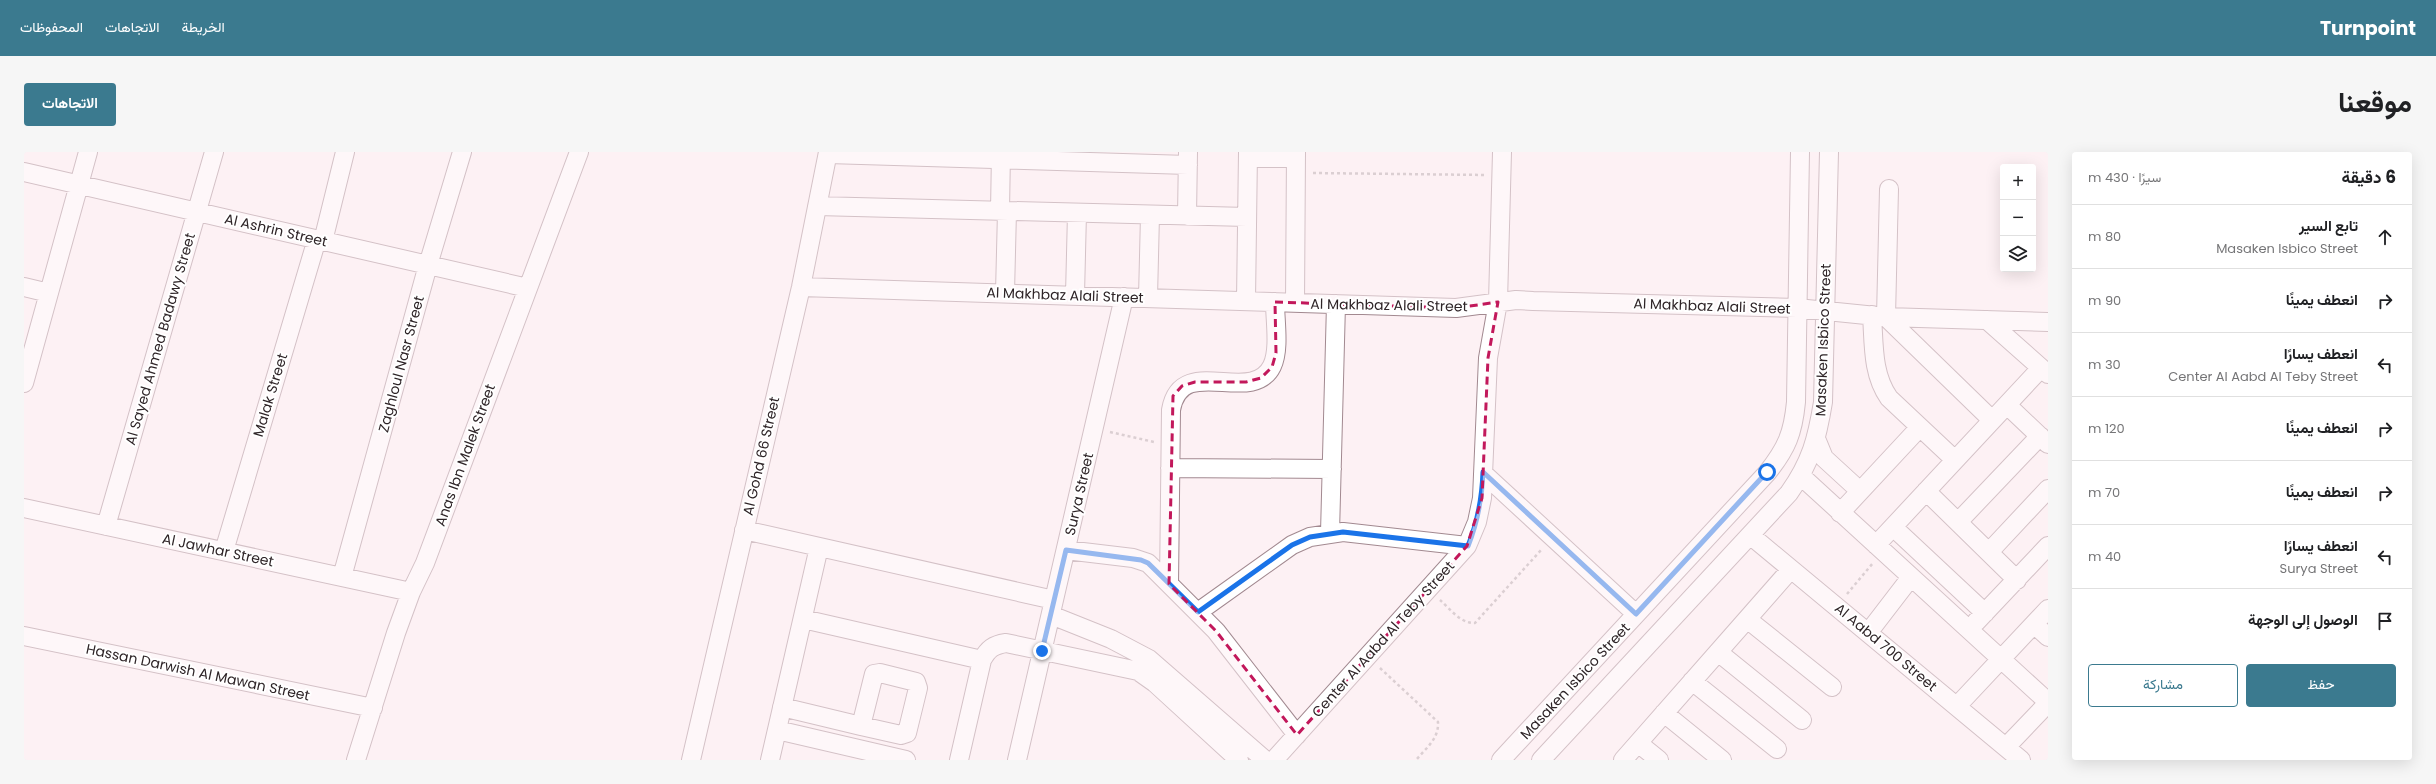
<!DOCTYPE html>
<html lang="ar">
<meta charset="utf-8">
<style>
body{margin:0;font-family:Poppins,Vazirmatn,sans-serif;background:#f6f6f6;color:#202124;direction:rtl}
.controls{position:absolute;right:12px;top:12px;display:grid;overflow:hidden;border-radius:4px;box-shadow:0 4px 16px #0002}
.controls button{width:36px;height:36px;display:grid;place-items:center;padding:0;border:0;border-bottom:1px solid #e0e0e0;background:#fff;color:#202124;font:20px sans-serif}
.stop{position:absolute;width:12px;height:12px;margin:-9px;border:3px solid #1a73e8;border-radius:50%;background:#fff}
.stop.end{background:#1a73e8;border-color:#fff;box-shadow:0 1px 4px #0008}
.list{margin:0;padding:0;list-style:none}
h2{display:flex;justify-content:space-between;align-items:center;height:52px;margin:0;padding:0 16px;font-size:17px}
h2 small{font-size:13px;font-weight:400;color:#757577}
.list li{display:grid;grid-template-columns:26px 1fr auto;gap:12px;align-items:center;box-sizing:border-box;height:64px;padding:0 16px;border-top:1px solid #e0e0e0}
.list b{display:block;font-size:15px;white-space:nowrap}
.list p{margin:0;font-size:13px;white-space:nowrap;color:#757577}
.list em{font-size:13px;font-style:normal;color:#757577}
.actions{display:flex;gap:8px;padding:12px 16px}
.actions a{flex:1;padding:9px 0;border:1px solid #3b7a8f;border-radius:4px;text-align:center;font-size:14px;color:#3b7a8f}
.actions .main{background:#3b7a8f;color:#fff}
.icon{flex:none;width:22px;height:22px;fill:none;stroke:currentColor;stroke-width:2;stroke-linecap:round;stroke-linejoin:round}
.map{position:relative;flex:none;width:2024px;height:608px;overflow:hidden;direction:ltr;border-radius:4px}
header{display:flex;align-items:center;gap:24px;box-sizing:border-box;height:56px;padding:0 20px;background:#3b7a8f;color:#fff}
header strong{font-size:19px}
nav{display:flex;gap:22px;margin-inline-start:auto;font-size:14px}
.intro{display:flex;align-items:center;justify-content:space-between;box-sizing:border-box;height:96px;padding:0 24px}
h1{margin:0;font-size:28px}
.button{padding:10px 18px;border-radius:4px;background:#3b7a8f;color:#fff;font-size:14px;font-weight:700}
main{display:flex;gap:24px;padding:0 24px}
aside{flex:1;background:#fff;border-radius:4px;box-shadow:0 4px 16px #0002}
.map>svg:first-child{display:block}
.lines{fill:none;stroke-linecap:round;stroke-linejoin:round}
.minor-casing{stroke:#a28990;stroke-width:20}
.path{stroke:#b2a6a9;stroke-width:2.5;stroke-dasharray:3 3;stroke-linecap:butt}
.minor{stroke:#fff;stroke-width:18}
.route{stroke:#1a73e8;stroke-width:5}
.marked{fill:none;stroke:#c2185b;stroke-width:3;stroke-dasharray:8 5;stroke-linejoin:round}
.labels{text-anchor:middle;stroke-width:4;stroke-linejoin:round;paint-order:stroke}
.street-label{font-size:14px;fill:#2e2427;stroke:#fff}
</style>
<header>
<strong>Turnpoint</strong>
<nav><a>الخريطة</a><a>الاتجاهات</a><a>المحفوظات</a></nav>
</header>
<div class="intro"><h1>موقعنا</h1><a class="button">الاتجاهات</a></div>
<main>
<aside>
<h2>6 دقيقة<small>سيرًا · 430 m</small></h2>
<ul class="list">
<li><svg class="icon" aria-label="ahead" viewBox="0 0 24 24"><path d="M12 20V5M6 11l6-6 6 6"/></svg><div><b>تابع السير</b><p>Masaken Isbico Street</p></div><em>80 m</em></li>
<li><svg class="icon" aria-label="right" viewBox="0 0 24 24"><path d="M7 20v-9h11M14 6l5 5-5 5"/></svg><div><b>انعطف يمينًا</b></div><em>90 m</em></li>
<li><svg class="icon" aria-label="left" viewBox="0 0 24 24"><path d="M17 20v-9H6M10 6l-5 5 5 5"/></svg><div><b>انعطف يسارًا</b><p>Center Al Aabd Al Teby Street</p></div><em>30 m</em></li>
<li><svg class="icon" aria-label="right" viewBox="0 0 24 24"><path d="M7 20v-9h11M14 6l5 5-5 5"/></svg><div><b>انعطف يمينًا</b></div><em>120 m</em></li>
<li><svg class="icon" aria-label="right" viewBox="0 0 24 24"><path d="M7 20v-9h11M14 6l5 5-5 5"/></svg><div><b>انعطف يمينًا</b></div><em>70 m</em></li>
<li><svg class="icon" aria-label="left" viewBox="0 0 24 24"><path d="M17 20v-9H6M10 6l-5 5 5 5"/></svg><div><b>انعطف يسارًا</b><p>Surya Street</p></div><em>40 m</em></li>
<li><svg class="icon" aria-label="arrive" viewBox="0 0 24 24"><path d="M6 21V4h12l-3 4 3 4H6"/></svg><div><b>الوصول إلى الوجهة</b></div></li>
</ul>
<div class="actions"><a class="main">حفظ</a><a>مشاركة</a></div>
</aside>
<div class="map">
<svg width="2024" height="608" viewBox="0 0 2024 608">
<rect width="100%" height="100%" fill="#fdf1f4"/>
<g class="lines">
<defs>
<path id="minor" d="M 804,2 L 1164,13
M 1224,6 L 1272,6
M 0,20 L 504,136
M 1865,37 L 1862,165 L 1968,268
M 793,54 L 1223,65
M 976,59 L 977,0
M 1163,64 L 1164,0
M 299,89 L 321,0
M 0,135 L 25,141
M 777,135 L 1432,156 L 1492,148 L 1509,149 L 1773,156 L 1862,165 L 2024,170
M 981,141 L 983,59
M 1051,143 L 1053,61
M 1124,146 L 1126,63
M 1222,149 L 1224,0
M 1271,151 L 1272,0
M 1848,163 C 1850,192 1848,222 1865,246 L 1931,308
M 1963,168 L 2024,222
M 0,231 L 64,0
M 1983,253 L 2024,292
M 1793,289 L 1800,306 L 1836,339
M 1146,316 L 1308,317
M 1459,321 L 1612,462
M 1777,324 L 2024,550
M 1902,339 L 1993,428
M 0,356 L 387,440
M 1816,361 L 1896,275
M 1934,370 L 2016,284
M 82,374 L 190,0
M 1869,375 L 1961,461
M 720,378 L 1030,448
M 1306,381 L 1312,152
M 1726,383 L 1997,608
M 1852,393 L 2017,216
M 1042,398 L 1109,406 L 1124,411 L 1192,479 L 1273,583
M 200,399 L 293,87
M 1965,400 L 2024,337
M 318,425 L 404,113 L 438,0
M 1145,432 L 1147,258 C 1157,200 1228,255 1248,214 C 1256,197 1251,169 1251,150
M 1174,460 L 1268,393 L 1286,385 L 1319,380 L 1443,394
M 1027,463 L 1087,487 L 1125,507 L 1241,608
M 779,467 L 958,508
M 1723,467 L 1808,535
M 1952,470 L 2024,394
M 2010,472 L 2024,485
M 1844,481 L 1887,425
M 0,484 L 349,556
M 1694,500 L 1778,568
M 1668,529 L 1753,597
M 1933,554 L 2024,457
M 758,555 L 837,574 L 850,522 L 856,521 L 892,530 L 894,536 L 883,581 L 877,583 L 837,574
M 1640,561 L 1698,608
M 753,578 L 882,608
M 1614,591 L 1635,608
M 1982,595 L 2024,551
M 332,608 L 372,481 L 387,440 L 401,411 L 555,0
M 667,608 L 777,135 L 804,0
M 746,608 L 795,395
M 935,608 L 958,508 C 964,497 969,493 982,491 L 1114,519 L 1131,531 L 1215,608
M 993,608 L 1100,145
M 1250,608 L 1443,394 L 1453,370 L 1458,346 L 1464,206 L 1474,150 L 1478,0
M 1477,608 L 1743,321 C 1763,296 1769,281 1772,250 L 1776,0
M 1517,608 L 1765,341 C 1787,310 1793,287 1799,250 L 1805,0
M 1599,608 L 1767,417"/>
</defs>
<use href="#minor" class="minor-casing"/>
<path class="path" d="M 1289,21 L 1462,23
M 1086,280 L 1130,290
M 1823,442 L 1849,411
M 1416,448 C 1425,456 1437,472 1451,471 L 1518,397
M 1356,516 L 1414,570 C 1415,587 1402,596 1392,608"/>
<use href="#minor" class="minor"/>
</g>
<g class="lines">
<path class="route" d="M 1018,499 L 1042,398 L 1117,408 L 1124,411 L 1174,460 L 1268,393 L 1286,385 L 1319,380 L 1444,394 C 1454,369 1458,347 1459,320 L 1612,462 L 1743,320"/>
</g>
<path d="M0 0H2024V608H0ZM 1251,150 L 1432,156 L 1474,150 L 1464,206 L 1458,346 L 1443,394 L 1273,583 L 1192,479 L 1145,432 L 1149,244 L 1158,234 L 1171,230 L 1222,230 L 1237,226 L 1248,215 L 1252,201 Z" fill="#fdf1f4" fill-opacity=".55" fill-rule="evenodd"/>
<path class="marked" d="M 1251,150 L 1432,156 L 1474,150 L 1464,206 L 1458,346 L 1443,394 L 1273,583 L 1192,479 L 1145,432 L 1149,244 L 1158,234 L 1171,230 L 1222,230 L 1237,226 L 1248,215 L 1252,201 Z"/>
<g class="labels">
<g class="street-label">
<text transform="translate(252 78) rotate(13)" y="5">Al Ashrin Street</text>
<text transform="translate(1041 143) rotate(2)" y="5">Al Makhbaz Alali Street</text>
<text transform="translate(1365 153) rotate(1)" y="5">Al Makhbaz Alali Street</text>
<text transform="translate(1688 154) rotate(2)" y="5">Al Makhbaz Alali Street</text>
<text transform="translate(136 187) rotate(-74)" y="5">Al Sayed Ahmed Badawy Street</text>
<text transform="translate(1799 188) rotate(-88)" y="5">Masaken Isbico Street</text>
<text transform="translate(377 212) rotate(-75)" y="5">Zaghloul Nasr Street</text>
<text transform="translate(246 243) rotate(-73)" y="5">Malak Street</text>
<text transform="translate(441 303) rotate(-70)" y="5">Anas Ibn Malek Street</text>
<text transform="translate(737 304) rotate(-77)" y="5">Al Gohd 66 Street</text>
<text transform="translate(1055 342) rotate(-77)" y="5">Surya Street</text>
<text transform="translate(194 398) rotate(12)" y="5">Al Jawhar Street</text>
<text transform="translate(1359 487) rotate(-48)" y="5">Center Al Aabd Al Teby Street</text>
<text transform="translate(1862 495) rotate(40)" y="5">Al Aabd 700 Street</text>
<text transform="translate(174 520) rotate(12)" y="5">Hassan Darwish Al Mawan Street</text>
<text transform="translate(1551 529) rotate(-47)" y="5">Masaken Isbico Street</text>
</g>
</g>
</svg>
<div class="controls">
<button>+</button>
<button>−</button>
<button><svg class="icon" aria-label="layers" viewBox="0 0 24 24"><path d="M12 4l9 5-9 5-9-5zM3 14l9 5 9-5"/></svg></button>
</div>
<div class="stop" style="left:1743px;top:320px"></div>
<div class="stop end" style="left:1018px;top:499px"></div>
</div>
</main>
